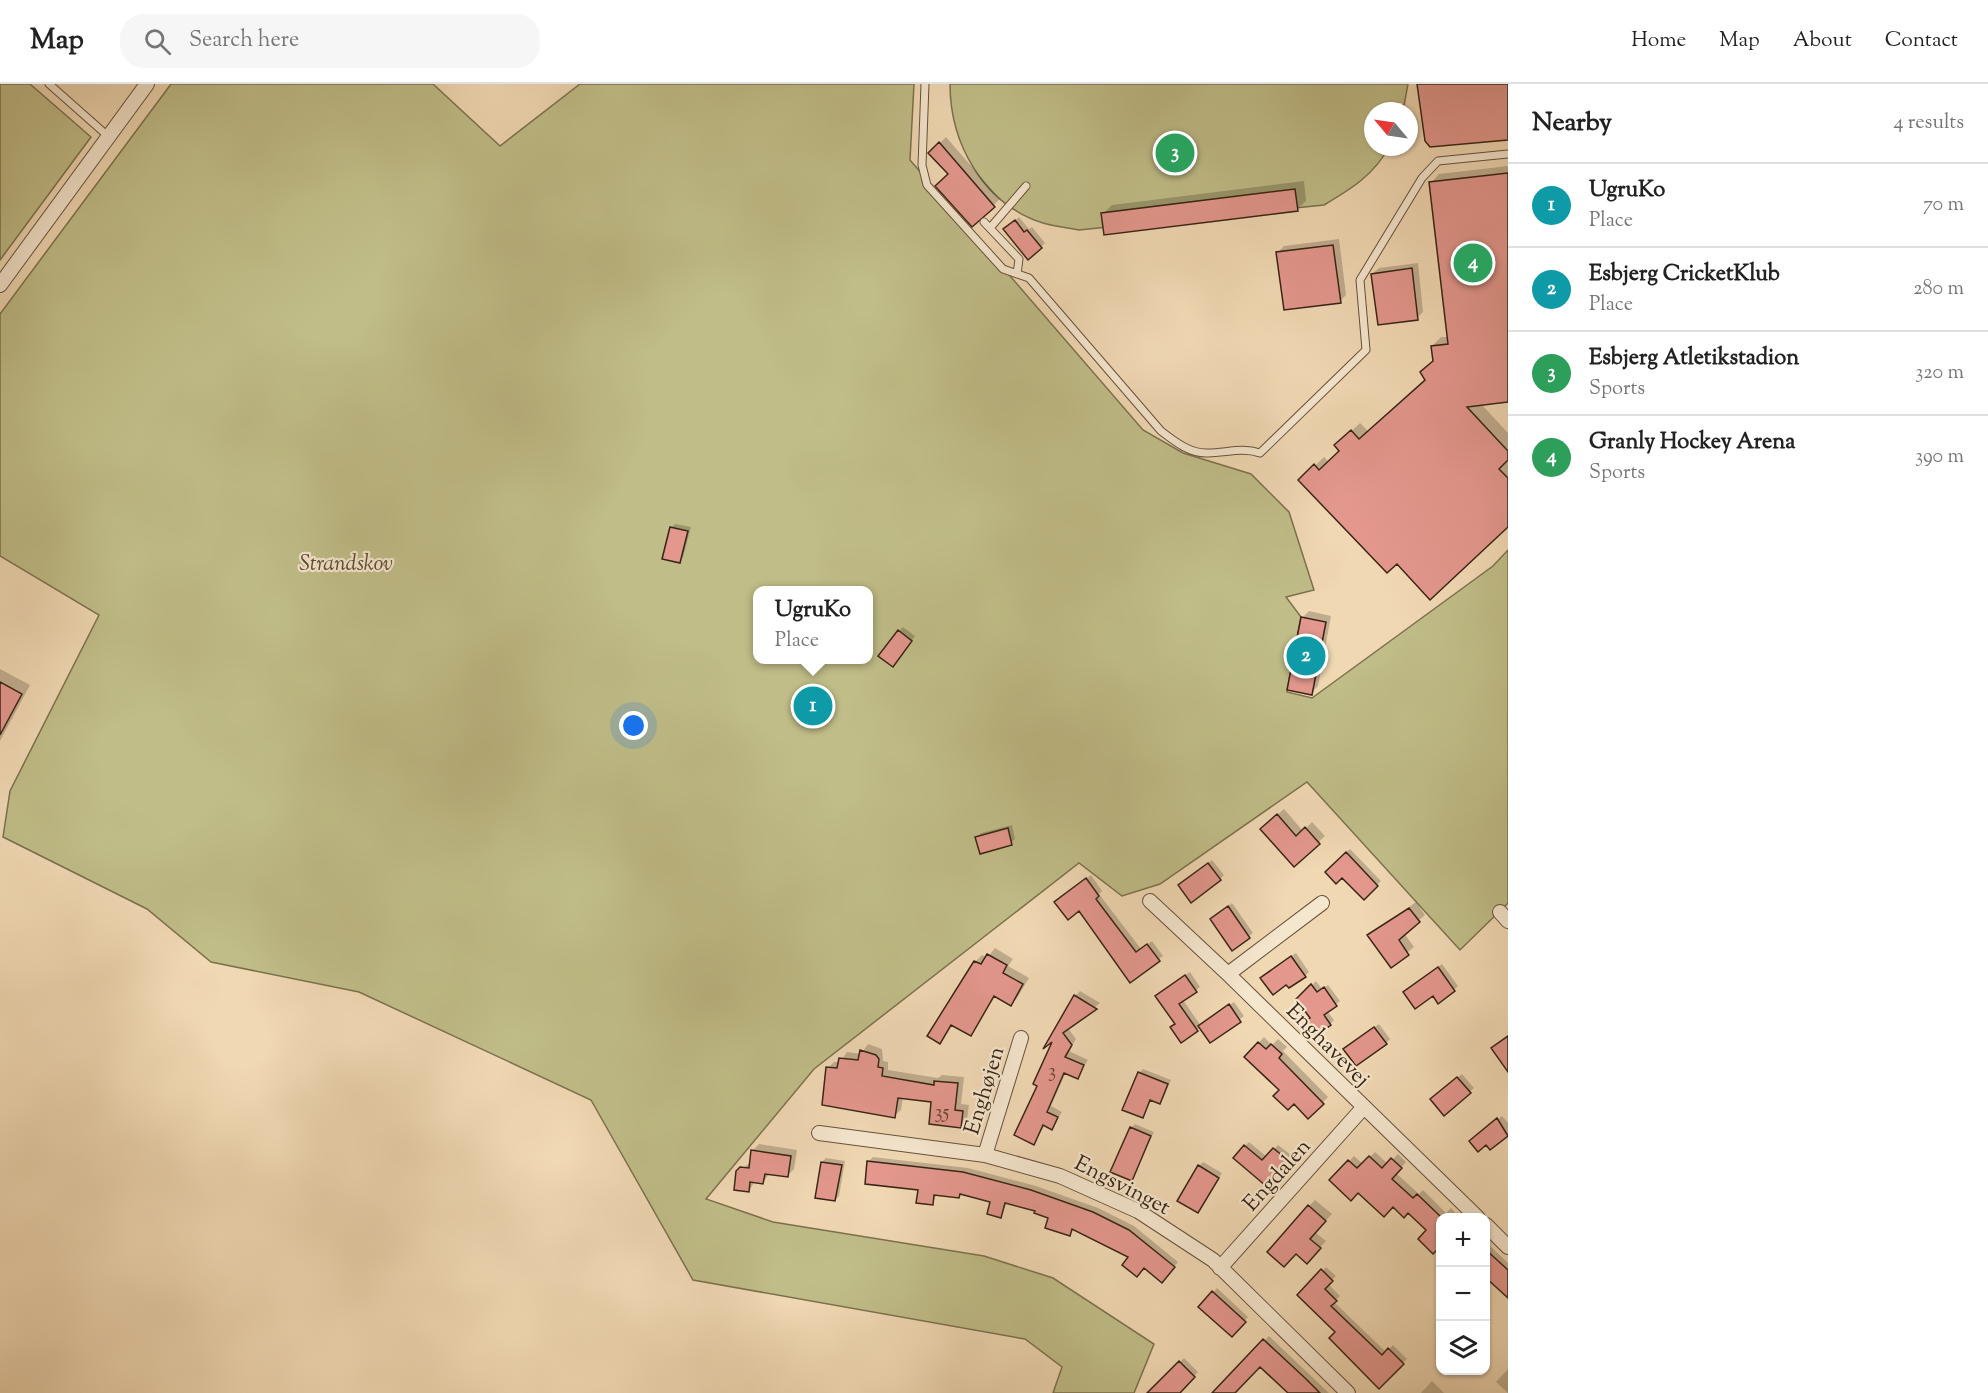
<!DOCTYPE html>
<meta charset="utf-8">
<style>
body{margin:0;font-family:"Sorts Mill Goudy",serif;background:#f6f6f6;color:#222}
.controls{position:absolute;right:18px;bottom:18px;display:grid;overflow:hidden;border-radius:12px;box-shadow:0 2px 4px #0004}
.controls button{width:54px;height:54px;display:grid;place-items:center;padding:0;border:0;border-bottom:2px solid #e0e0e0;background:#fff;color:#222;font:30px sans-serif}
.compass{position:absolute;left:1364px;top:18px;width:54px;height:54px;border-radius:50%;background:#fff;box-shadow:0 2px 4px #0004;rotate:299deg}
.you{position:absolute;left:634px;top:642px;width:21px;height:21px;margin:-15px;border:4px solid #fff;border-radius:50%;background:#1a73e8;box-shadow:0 0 0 9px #1a73e833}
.badge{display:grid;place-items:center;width:39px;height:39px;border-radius:50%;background:#8f2418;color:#fff;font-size:20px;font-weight:700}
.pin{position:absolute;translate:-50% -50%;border:3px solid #fff;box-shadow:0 2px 6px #0006}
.popup{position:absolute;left:753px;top:502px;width:120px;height:78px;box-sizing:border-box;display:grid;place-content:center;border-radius:12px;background:#fff;filter:drop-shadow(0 2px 4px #0005);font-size:20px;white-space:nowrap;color:#767676}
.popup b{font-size:22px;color:#222}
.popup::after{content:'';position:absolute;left:50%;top:100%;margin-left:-12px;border:12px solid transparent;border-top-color:#fff}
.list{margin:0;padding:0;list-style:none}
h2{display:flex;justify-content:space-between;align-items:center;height:78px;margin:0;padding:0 24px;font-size:26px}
h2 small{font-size:20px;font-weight:400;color:#767676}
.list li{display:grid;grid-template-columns:39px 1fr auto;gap:18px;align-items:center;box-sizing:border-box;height:84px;padding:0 24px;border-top:2px solid #e0e0e0}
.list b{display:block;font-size:22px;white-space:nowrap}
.list p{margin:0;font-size:20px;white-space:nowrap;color:#767676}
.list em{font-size:20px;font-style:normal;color:#767676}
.icon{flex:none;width:33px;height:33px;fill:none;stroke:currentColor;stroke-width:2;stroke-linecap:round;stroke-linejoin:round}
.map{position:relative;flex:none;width:1508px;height:1309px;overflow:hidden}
header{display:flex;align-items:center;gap:36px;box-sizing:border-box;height:84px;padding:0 30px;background:#fff;border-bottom:2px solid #e0e0e0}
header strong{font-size:28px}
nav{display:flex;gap:33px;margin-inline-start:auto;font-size:21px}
.search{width:420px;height:54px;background:#f6f6f6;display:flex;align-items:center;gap:15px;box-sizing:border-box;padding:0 21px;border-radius:24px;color:#767676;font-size:22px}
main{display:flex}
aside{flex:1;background:#fff}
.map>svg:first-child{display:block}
.green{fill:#c0bd88;stroke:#7c714e;stroke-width:1.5;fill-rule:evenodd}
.shadow{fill:#0003}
.building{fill:#e3978d;stroke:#392515;stroke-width:1.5}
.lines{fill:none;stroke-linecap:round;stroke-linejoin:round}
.lane-casing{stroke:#67523c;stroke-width:9}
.street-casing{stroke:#67523c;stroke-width:16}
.lane{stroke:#f5e6ce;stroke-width:7}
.street{stroke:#f5e6ce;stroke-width:14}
.labels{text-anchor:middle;stroke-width:4.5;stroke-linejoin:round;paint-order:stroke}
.number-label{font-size:20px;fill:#644233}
.park-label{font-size:22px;font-style:italic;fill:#5b4b32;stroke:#f5e6ce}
.street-label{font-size:22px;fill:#392515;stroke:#f5e6ce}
</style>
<header>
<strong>Map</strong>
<div class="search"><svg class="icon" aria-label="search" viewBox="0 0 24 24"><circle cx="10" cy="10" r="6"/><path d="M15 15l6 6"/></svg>Search here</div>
<nav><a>Home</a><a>Map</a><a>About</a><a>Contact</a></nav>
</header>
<main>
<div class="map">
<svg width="1508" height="1309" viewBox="0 0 1508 1309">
<rect width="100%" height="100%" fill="#f0d8b3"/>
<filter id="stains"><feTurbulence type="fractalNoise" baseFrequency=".00333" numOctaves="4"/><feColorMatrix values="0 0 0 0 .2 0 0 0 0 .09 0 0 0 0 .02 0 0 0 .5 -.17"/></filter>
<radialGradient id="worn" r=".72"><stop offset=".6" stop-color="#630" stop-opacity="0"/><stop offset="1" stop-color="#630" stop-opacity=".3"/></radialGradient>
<path class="green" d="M 0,0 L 30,0 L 91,53 L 0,176 Z
M 171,0 L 433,0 L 500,62 L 580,0 L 914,0 L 910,76 L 1143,346 L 1183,369 L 1251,390 L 1289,428 L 1314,506 L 1286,513 L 1301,533 L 1287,608 L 1312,614 L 1493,482 L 1508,466 L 1508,819 L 1460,866 L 1307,698 L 1160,800 L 1122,812 L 1079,779 L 814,985 L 706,1115 L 773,1138 L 984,1172 L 1053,1194 L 1154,1260 L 1134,1309 L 1053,1309 L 1062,1283 L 1025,1255 L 693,1196 L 591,1016 L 359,908 L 211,878 L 147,825 L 3,753 L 10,707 L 99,531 L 0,472 L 0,230 ZM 758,506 L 868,506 L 868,576 L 758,576 Z
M 950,0 L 1408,0 L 1403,27 L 1373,27 L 1373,63 L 1389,63 C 1374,91 1351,105 1324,121 L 1079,146 C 1067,144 1054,142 1043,139 C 983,120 950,59 950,0 Z"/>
<path class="shadow" d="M 946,53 L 1000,115 L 973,141 L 950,90 L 930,69 Z
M 1508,82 L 1508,321 L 1507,317 L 1481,320 L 1508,349 L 1508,441 L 1397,478 L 1300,396 L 1324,373 L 1329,378 L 1341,367 L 1337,361 L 1360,339 L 1369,348 L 1426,296 L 1435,276 L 1432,262 L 1441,253 L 1449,253 L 1431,99 L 1439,90 Z
M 1304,97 L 1306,117 L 1297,125 L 1103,130 L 1112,121 Z
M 1019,133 L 1029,145 L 1032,143 L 1045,159 L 1041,163 L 1009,142 Z
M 1339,155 L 1346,211 L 1340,217 L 1278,168 L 1284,162 Z
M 1418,179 L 1423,228 L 1417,234 L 1372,190 L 1379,184 Z
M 675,440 L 691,443 L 683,473 L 679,477 L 671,444 Z
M 1309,527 L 1331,532 L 1318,602 L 1311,609 L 1302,534 Z
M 903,543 L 915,552 L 897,577 L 899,547 Z
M 0,585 L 30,601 L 0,657 Z
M 1284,725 L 1303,747 L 1312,738 L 1325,752 L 1294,781 L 1268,739 Z
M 1012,741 L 1015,755 L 1011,759 L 977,753 L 981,749 Z
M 1350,765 L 1381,797 L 1364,814 L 1342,792 L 1327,788 Z
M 1212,776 L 1224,791 L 1220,795 L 1184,798 Z
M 1091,791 L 1102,807 L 1099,810 L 1141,865 L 1152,857 L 1163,872 L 1131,897 L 1079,825 L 1060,814 Z
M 1416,818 L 1425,831 L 1404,849 L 1414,863 L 1391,882 L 1369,851 Z
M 1232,819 L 1253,849 L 1232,865 L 1212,835 Z
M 995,864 L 1013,875 L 1008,882 L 1029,894 L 1017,914 L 1011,920 L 996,911 L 971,951 L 953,940 L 940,958 L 929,951 L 976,877 L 982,871 L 987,874 Z
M 1296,869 L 1309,888 L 1305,892 L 1287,899 L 1266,890 Z
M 1442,880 L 1458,902 L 1454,906 L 1438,918 L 1433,910 L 1409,904 Z
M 1190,888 L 1200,903 L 1183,916 L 1201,942 L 1234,918 L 1244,932 L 1211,957 L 1200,943 L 1197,946 L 1172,943 L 1176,939 L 1161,908 Z
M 1316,897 L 1322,905 L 1328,901 L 1340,917 L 1327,927 L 1334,936 L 1330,940 L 1311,934 L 1298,915 Z
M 1080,907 L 1100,919 L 1068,944 L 1076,955 L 1069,967 L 1088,976 L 1077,993 L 1066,988 L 1051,1022 L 1062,1028 L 1052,1044 L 1045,1041 L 1034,1059 L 1039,1001 L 1075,912 Z
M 1379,940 L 1390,955 L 1386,959 L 1349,961 Z
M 1264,953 L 1272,961 L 1278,955 L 1287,963 L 1283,967 L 1328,1013 L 1308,1033 L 1246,973 Z
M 868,960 L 882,965 L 883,977 L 888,978 L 888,986 L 938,994 L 942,991 L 964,993 L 961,1020 L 969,1021 L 967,1036 L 960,1042 L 933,1017 L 903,1013 L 901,1026 L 894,1032 L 828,984 L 834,978 L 840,978 L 847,968 L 861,970 Z
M 1143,985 L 1171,996 L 1163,1015 L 1159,1019 L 1152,1015 L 1142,1032 L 1139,989 Z
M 1462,990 L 1474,1004 L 1444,1029 L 1436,1011 Z
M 1502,1032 L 1508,1039 L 1508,1050 L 1490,1064 L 1475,1054 Z
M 1135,1040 L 1154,1048 L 1131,1096 L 1131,1044 Z
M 1249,1058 L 1267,1073 L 1278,1061 L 1291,1071 L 1270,1096 L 1245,1062 Z
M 759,1060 L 797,1066 L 794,1085 L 788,1091 L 770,1089 L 763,1098 L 755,1097 L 749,1107 L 738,1088 L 751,1078 L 752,1067 Z
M 1375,1068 L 1388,1080 L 1398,1070 L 1406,1078 L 1396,1089 L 1419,1110 L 1423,1106 L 1446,1129 L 1451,1124 L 1460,1134 L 1440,1134 L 1440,1161 L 1433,1168 L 1429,1146 L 1408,1127 L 1331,1096 L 1354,1072 L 1363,1080 Z
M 873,1073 L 968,1084 L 1036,1102 L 1098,1124 L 1134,1142 L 1178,1178 L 1166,1192 L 1074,1146 L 1069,1150 L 1037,1126 L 1007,1118 L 1001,1132 L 992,1117 L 962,1109 L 959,1113 L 937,1110 L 932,1120 L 920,1105 L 869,1077 Z
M 826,1074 L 845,1077 L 839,1112 L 835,1116 L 822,1078 Z
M 1203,1078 L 1222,1089 L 1198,1127 L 1199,1082 Z
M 1315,1116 L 1332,1130 L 1315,1148 L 1326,1157 L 1307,1178 L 1309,1122 Z
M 1490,1162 L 1508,1179 L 1508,1214 L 1486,1167 Z
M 1326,1183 L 1336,1192 L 1328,1200 L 1340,1212 L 1334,1218 L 1386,1268 L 1393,1261 L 1407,1275 L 1379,1303 L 1337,1248 L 1299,1211 Z
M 1217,1204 L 1248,1233 L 1232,1251 L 1200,1223 Z
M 1269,1252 L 1329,1309 L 1292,1309 L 1260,1281 L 1233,1309 L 1214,1309 Z
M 1184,1274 L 1198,1288 L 1178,1309 L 1149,1309 Z
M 1508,1285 L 1508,1309 L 1496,1298 Z
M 1432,1297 L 1444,1309 L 1421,1309 Z"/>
<path class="building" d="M 1417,0 L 1508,0 L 1508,56 L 1430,63 L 1425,57 Z
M 939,58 L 995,123 L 972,143 L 935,102 L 948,90 L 928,69 Z
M 1508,89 L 1508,318 L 1467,323 L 1508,367 L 1508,376 L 1499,385 L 1508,394 L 1508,443 L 1430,516 L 1397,480 L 1387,489 L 1298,396 L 1314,380 L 1319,386 L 1339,367 L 1334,361 L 1351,346 L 1359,355 L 1425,296 L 1420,288 L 1433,277 L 1431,262 L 1448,260 L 1429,98 Z
M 1295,105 L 1298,127 L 1104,151 L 1101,129 Z
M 1015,136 L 1024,148 L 1027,146 L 1042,164 L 1028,176 L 1003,145 Z
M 1333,161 L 1341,219 L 1284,226 L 1276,168 Z
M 1412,184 L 1418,236 L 1378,241 L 1371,190 Z
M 670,443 L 688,447 L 680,479 L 662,475 Z
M 1301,533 L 1326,538 L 1312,611 L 1287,606 Z
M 898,546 L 912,557 L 893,583 L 878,572 Z
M 0,598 L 22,610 L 0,651 Z
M 1277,730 L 1296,752 L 1305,743 L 1320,760 L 1294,783 L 1260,745 Z
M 1008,744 L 1012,761 L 980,770 L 975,753 Z
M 1346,768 L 1378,802 L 1364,816 L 1342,794 L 1336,800 L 1325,788 Z
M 1208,779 L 1221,796 L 1191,819 L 1178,801 Z
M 1086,794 L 1099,812 L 1096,815 L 1136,868 L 1147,860 L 1160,877 L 1130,899 L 1079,827 L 1068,836 L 1054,818 Z
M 1228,822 L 1250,854 L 1232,867 L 1210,835 Z
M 1409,824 L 1420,838 L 1399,856 L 1409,871 L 1391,884 L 1367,851 Z
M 987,870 L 1007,881 L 1003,889 L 1023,900 L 1011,922 L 994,912 L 971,952 L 951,941 L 940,960 L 927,952 L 974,877 L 981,880 Z
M 1291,872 L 1306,893 L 1289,904 L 1286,901 L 1273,911 L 1260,894 Z
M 1438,883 L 1455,907 L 1438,920 L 1433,912 L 1415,925 L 1403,908 Z
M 1185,891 L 1197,908 L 1179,920 L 1198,947 L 1181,959 L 1170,943 L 1175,940 L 1155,912 Z
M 1311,900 L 1317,908 L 1324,903 L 1337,922 L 1324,931 L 1331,941 L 1316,952 L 1305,937 L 1310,934 L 1296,915 Z
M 1074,911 L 1097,925 L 1063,949 L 1072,961 L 1065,973 L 1084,981 L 1078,995 L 1064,989 L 1047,1028 L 1058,1033 L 1052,1046 L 1043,1041 L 1034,1061 L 1014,1051 L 1037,1002 L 1033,1000 L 1052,958 L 1043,965 Z
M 1229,920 L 1241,938 L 1210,959 L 1198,942 Z
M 1374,943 L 1387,960 L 1356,982 L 1343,965 Z
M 1508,952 L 1508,988 L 1491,964 Z
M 1258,958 L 1266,965 L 1271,960 L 1282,970 L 1279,974 L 1324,1020 L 1308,1035 L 1294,1020 L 1288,1026 L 1273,1012 L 1279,1006 L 1244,973 Z
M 860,966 L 876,971 L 879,975 L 878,983 L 883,984 L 882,992 L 934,1001 L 934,997 L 958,999 L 955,1026 L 963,1027 L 961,1044 L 929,1040 L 931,1018 L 898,1014 L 895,1034 L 822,1021 L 826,983 L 837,984 L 839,974 L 858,976 Z
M 1138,988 L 1168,1000 L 1160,1020 L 1150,1016 L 1143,1034 L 1122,1026 Z
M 1457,993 L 1471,1009 L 1444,1032 L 1430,1015 Z
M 1497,1034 L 1508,1052 L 1490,1066 L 1486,1061 L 1478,1068 L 1469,1057 Z
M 1130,1043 L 1151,1052 L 1132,1097 L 1110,1088 Z
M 1244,1061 L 1262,1076 L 1273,1064 L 1288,1076 L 1266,1102 L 1233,1074 Z
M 751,1066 L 791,1072 L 788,1093 L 765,1090 L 763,1100 L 750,1098 L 749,1108 L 734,1106 L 736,1087 L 740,1083 L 749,1084 Z
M 1369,1072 L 1382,1084 L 1391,1074 L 1402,1084 L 1392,1095 L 1413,1114 L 1417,1110 L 1440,1132 L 1440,1163 L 1433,1170 L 1418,1155 L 1426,1146 L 1408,1129 L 1404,1134 L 1393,1123 L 1384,1133 L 1358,1109 L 1351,1117 L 1329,1096 L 1348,1076 L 1357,1084 Z
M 867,1077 L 963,1088 L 1031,1106 L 1093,1128 L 1129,1146 L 1175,1183 L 1162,1199 L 1144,1184 L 1137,1193 L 1122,1181 L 1128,1173 L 1072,1145 L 1070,1152 L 1045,1144 L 1048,1134 L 1034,1129 L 1035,1127 L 1005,1119 L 1001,1134 L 987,1130 L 990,1118 L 960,1110 L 959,1114 L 934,1111 L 933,1121 L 916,1119 L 918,1106 L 865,1100 Z
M 821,1078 L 842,1081 L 835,1117 L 815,1114 Z
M 1198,1081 L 1219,1094 L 1198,1129 L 1177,1117 Z
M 1308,1121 L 1326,1137 L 1310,1155 L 1321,1164 L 1307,1180 L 1296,1170 L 1284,1183 L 1267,1168 Z
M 1485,1165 L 1508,1186 L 1508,1214 L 1485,1193 Z
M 1321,1185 L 1333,1197 L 1325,1205 L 1337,1217 L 1331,1222 L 1382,1271 L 1388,1264 L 1404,1280 L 1379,1305 L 1329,1254 L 1335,1248 L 1297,1211 Z
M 1212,1207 L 1246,1238 L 1232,1253 L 1198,1223 Z
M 1263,1255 L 1305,1294 L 1320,1309 L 1288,1309 L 1260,1283 L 1235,1309 L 1212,1309 Z
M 1179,1277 L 1195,1293 L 1180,1309 L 1147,1309 Z"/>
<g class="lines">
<defs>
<path id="lane" d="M 49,0 L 109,53
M 925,0 L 922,81 L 927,101 L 1003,185 L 1029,194 L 1161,347 C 1174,357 1190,370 1208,369 C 1226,369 1242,363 1260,369 L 1366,266 L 1360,196 L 1422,94 L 1438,77 L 1508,70
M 984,138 L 1019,175 L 1017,190
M 990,144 L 1026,102"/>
<path id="street" d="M 0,201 L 147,0
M 1150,817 L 1228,890 L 1478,1134
M 1500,828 L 1508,837
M 1228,890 L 1322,819
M 819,1049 L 985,1071 L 1060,1092 L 1138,1127 L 1213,1176 L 1348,1309
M 985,1071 L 1021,954
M 1486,1141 L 1508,1163
M 1220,1184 L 1363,1024"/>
</defs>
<use href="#lane" class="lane-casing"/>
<use href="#street" class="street-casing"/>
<use href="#lane" class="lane"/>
<use href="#street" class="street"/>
</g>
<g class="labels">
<g class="number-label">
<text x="1052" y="993">3</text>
<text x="942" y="1034">35</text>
</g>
<g class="park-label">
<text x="346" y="486">Strandskov</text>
</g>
<g class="street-label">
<text transform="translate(1329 960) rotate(45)" y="8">Enghavevej</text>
<text transform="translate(983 1006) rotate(-73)" y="8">Enghøjen</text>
<text transform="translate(1276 1090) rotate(-48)" y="8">Engdalen</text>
<text transform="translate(1123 1100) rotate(27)" y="8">Engsvinget</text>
</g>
</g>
<rect width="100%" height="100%" filter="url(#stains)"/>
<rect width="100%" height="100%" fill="url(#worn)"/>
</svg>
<div class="controls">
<button>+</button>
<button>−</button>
<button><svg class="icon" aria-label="layers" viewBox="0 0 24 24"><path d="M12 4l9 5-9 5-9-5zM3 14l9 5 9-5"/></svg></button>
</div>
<svg class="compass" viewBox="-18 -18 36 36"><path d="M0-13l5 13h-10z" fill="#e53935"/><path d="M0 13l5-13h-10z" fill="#767676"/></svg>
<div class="you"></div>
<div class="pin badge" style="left:813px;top:622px;background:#0f9aa8">1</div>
<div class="popup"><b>UgruKo</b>Place</div>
<div class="pin badge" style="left:1306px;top:572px;background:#0f9aa8">2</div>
<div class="pin badge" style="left:1175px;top:69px;background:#2e9e5b">3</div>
<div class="pin badge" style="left:1473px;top:179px;background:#2e9e5b">4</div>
</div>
<aside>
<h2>Nearby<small>4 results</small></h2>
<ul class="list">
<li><span class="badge" style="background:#0f9aa8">1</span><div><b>UgruKo</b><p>Place</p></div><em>70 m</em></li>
<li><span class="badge" style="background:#0f9aa8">2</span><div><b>Esbjerg CricketKlub</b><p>Place</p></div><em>280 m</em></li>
<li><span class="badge" style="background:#2e9e5b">3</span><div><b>Esbjerg Atletikstadion</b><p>Sports</p></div><em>320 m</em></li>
<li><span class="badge" style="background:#2e9e5b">4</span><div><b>Granly Hockey Arena</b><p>Sports</p></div><em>390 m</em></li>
</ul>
</aside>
</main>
